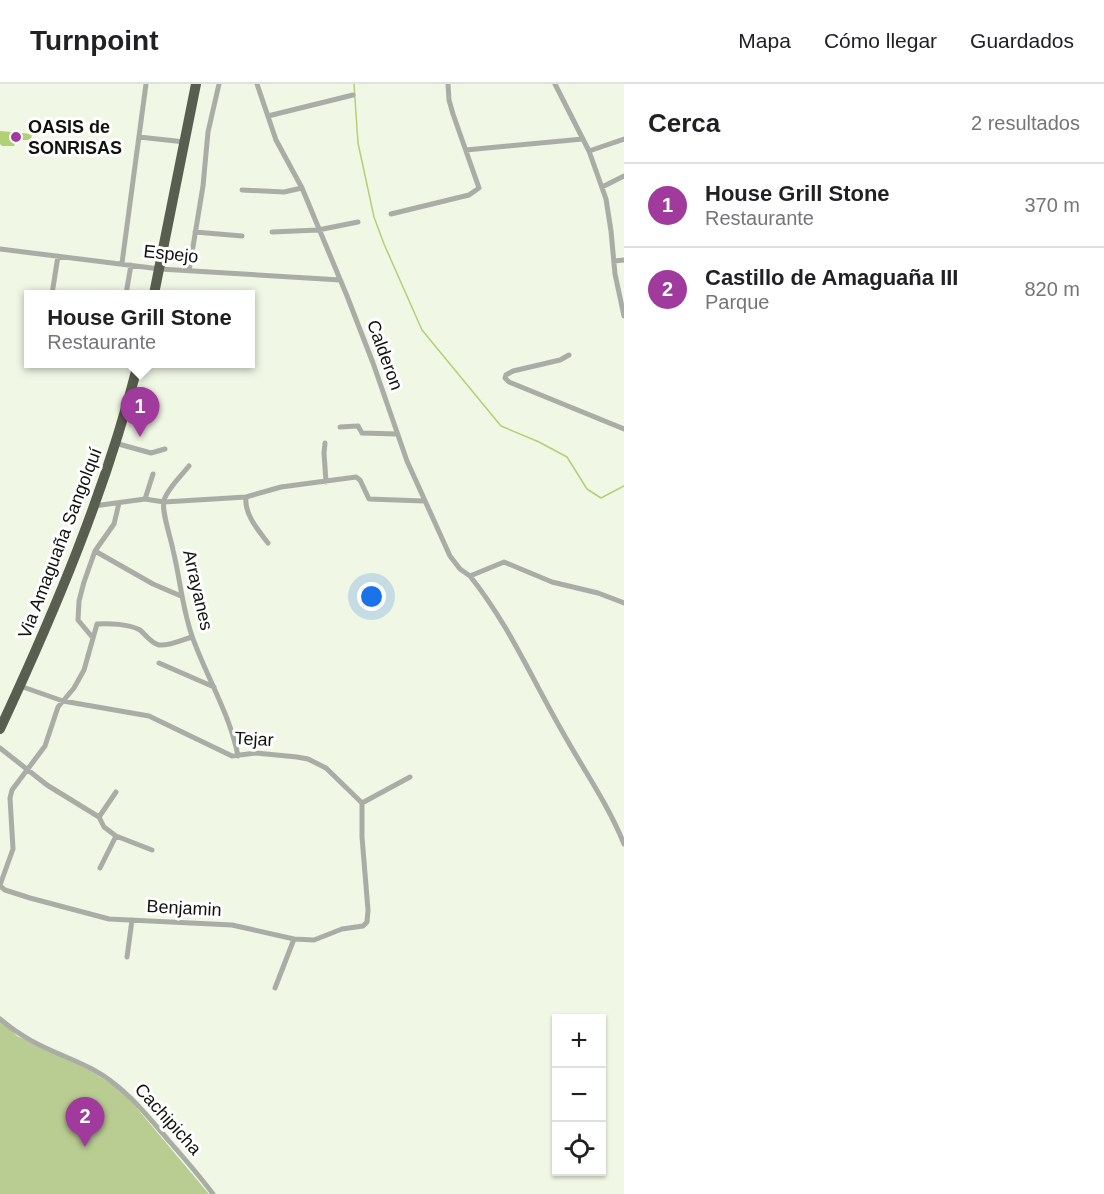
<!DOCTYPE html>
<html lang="es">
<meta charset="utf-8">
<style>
body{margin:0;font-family:Arial,sans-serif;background:#f6f6f6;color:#202124}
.controls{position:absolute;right:18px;bottom:18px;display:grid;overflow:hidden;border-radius:0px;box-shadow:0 2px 4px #0004}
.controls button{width:54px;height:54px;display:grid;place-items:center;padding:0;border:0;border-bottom:2px solid #e0e0e0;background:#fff;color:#202124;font:30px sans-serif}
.you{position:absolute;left:372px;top:513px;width:21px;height:21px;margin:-15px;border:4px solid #fff;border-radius:50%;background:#1a73e8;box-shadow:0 0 0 9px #1a73e833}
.badge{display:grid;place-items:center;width:39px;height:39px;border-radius:50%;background:#a13a9d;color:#fff;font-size:20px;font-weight:700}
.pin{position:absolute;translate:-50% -50px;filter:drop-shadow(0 2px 3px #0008)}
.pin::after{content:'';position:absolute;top:32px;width:21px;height:18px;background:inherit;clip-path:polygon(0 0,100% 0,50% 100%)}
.popup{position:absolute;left:24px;top:206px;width:231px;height:78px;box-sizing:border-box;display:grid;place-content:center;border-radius:0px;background:#fff;filter:drop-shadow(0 2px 4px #0005);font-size:20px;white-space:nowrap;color:#757577}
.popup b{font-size:22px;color:#202124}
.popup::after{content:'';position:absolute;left:50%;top:100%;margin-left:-12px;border:12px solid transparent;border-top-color:#fff}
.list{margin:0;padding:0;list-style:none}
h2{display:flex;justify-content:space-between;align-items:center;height:78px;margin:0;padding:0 24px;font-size:26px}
h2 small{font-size:20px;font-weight:400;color:#757577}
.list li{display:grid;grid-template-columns:39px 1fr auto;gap:18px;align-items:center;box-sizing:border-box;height:84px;padding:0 24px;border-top:2px solid #e0e0e0}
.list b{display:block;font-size:22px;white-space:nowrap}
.list p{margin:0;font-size:20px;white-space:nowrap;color:#757577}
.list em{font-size:20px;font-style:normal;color:#757577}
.icon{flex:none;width:33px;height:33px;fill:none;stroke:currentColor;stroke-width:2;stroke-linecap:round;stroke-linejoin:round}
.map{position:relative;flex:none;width:624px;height:1110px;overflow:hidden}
header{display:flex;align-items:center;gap:36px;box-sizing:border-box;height:84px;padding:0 30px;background:#fff;border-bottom:2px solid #e0e0e0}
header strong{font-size:28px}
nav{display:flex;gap:33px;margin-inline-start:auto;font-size:21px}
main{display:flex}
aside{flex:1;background:#fff}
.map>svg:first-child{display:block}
.green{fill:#b9cd93}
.water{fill:#b2d075}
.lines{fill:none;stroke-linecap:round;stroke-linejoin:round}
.stream{stroke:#b2d075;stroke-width:1.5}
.street{stroke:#aaada6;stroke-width:5}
.highway{stroke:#595f50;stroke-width:10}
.poi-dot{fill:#a13a9d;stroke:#fff;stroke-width:2}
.labels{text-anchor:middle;stroke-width:6;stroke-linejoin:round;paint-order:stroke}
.poi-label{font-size:18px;font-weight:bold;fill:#10130d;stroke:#fff;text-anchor:start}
.street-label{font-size:18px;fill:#10130d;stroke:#fff}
</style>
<header>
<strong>Turnpoint</strong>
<nav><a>Mapa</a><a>Cómo llegar</a><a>Guardados</a></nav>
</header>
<main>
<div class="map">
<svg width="624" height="1110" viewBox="0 0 624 1110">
<rect width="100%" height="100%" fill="#f0f7e4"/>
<path class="green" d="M 0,935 L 17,952 L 91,987 L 114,1002 L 130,1016 L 209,1110 L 0,1110 Z"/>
<path class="water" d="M 0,47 L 32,50 L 31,56 L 16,56 L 14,62 L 2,62 L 0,60 Z"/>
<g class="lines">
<path class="stream" d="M 354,0 L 358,59 L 374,133 L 384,160 L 422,246 L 501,342 L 539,358 L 567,373 L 587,405 L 601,414 L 624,402"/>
<path class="street" d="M 257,0 L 276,56 L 302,104 L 347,212 L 373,279 L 407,377 L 450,472 L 460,485 L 470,492 L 504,478 L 552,498 L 598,509 L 624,519
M 555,0 L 589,67 L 606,115 L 611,147 L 615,190 L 624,232
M 268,32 L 353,11
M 139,53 L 185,58
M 466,66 L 583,55
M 589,67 L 624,55
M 602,103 L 624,92
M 242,106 L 284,108 L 302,104
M 391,130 L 469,111 L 479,104 L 453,30 L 449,16 L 448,0
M 195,148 L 242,152
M 272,148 L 318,146 L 358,138
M 0,165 L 160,185 L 340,196
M 614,177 L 624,176
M 122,179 L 146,0
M 189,187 L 203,102 L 208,48 L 219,0
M 52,210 L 58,172
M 126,210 L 131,181
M 569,271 L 560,276 L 513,287 L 506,291 L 505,294 L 509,298 L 624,345
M 340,343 L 358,342 L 362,349 L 397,350
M 115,359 L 151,369 L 165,365
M 325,359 L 324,369 L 326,398
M 189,382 C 181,392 168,404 164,416 C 161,427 171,454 173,466 C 180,494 182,523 192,552 C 206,592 230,630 238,672
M 246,413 C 244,430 258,446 268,459
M 145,415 L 153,390
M 94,422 L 145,415 L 164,418 L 246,413 L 281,403 L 356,393 L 360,396 L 369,415 L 424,417
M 95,467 L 153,500 L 181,512
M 470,492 C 509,541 531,593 562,647 C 583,685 608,720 624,760
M 93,554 L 78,536 L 79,517 L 84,498 L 95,467 L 114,440 L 119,419
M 159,579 L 214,603
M 0,664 L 47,701 L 99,733 L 104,743 L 116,752 L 152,766
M 362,719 L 410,693
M 99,733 L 116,708
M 100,784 L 116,752
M 0,801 L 13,765 L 10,714 L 12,706 L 45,662 L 58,623 L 74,604 L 84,586 L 97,540 C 109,539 129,540 140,546 C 146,551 151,559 159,561 C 170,562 182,556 192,553
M 0,802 L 5,806 L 30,814 L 109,835 L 232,841 L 294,855 L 314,856 L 342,845 L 363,842 L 367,838 L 368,826 L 362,753 L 362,719 L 326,684 L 308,675 L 297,673 L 256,669 L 232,672 L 149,632 L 63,617 L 20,602
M 127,873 L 132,836
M 275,904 L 294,855
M 0,935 C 30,961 58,968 92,985 C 124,1002 146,1030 169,1057 C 184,1074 199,1091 213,1110"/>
<path class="highway" d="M 154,210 L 196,0
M 0,645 C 55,527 106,406 138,280"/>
</g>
<circle class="poi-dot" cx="16" cy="53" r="6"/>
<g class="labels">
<g class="poi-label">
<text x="28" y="49">OASIS de<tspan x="28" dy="21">SONRISAS</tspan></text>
</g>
<g class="street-label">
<text transform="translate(171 170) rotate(6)" y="6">Espejo</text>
<text transform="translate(385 271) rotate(70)" y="6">Calderon</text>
<text transform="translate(60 459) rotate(-69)" y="6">Via Amaguaña Sangolquí</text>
<text transform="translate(198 506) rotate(77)" y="6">Arrayanes</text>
<text transform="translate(254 655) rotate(3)" y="6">Tejar</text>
<text transform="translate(184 824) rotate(3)" y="6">Benjamin</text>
<text transform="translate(168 1035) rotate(48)" y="6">Cachipicha</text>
</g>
</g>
</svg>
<div class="controls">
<button>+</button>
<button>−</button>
<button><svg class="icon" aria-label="locate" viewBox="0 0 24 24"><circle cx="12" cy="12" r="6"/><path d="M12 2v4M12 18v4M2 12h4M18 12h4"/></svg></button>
</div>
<div class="you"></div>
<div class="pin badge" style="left:140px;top:353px">1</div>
<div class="popup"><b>House Grill Stone</b>Restaurante</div>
<div class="pin badge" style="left:85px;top:1063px">2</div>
</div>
<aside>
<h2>Cerca<small>2 resultados</small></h2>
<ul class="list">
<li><span class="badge">1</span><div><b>House Grill Stone</b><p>Restaurante</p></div><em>370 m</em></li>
<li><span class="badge">2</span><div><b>Castillo de Amaguaña III</b><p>Parque</p></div><em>820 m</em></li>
</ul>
</aside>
</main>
